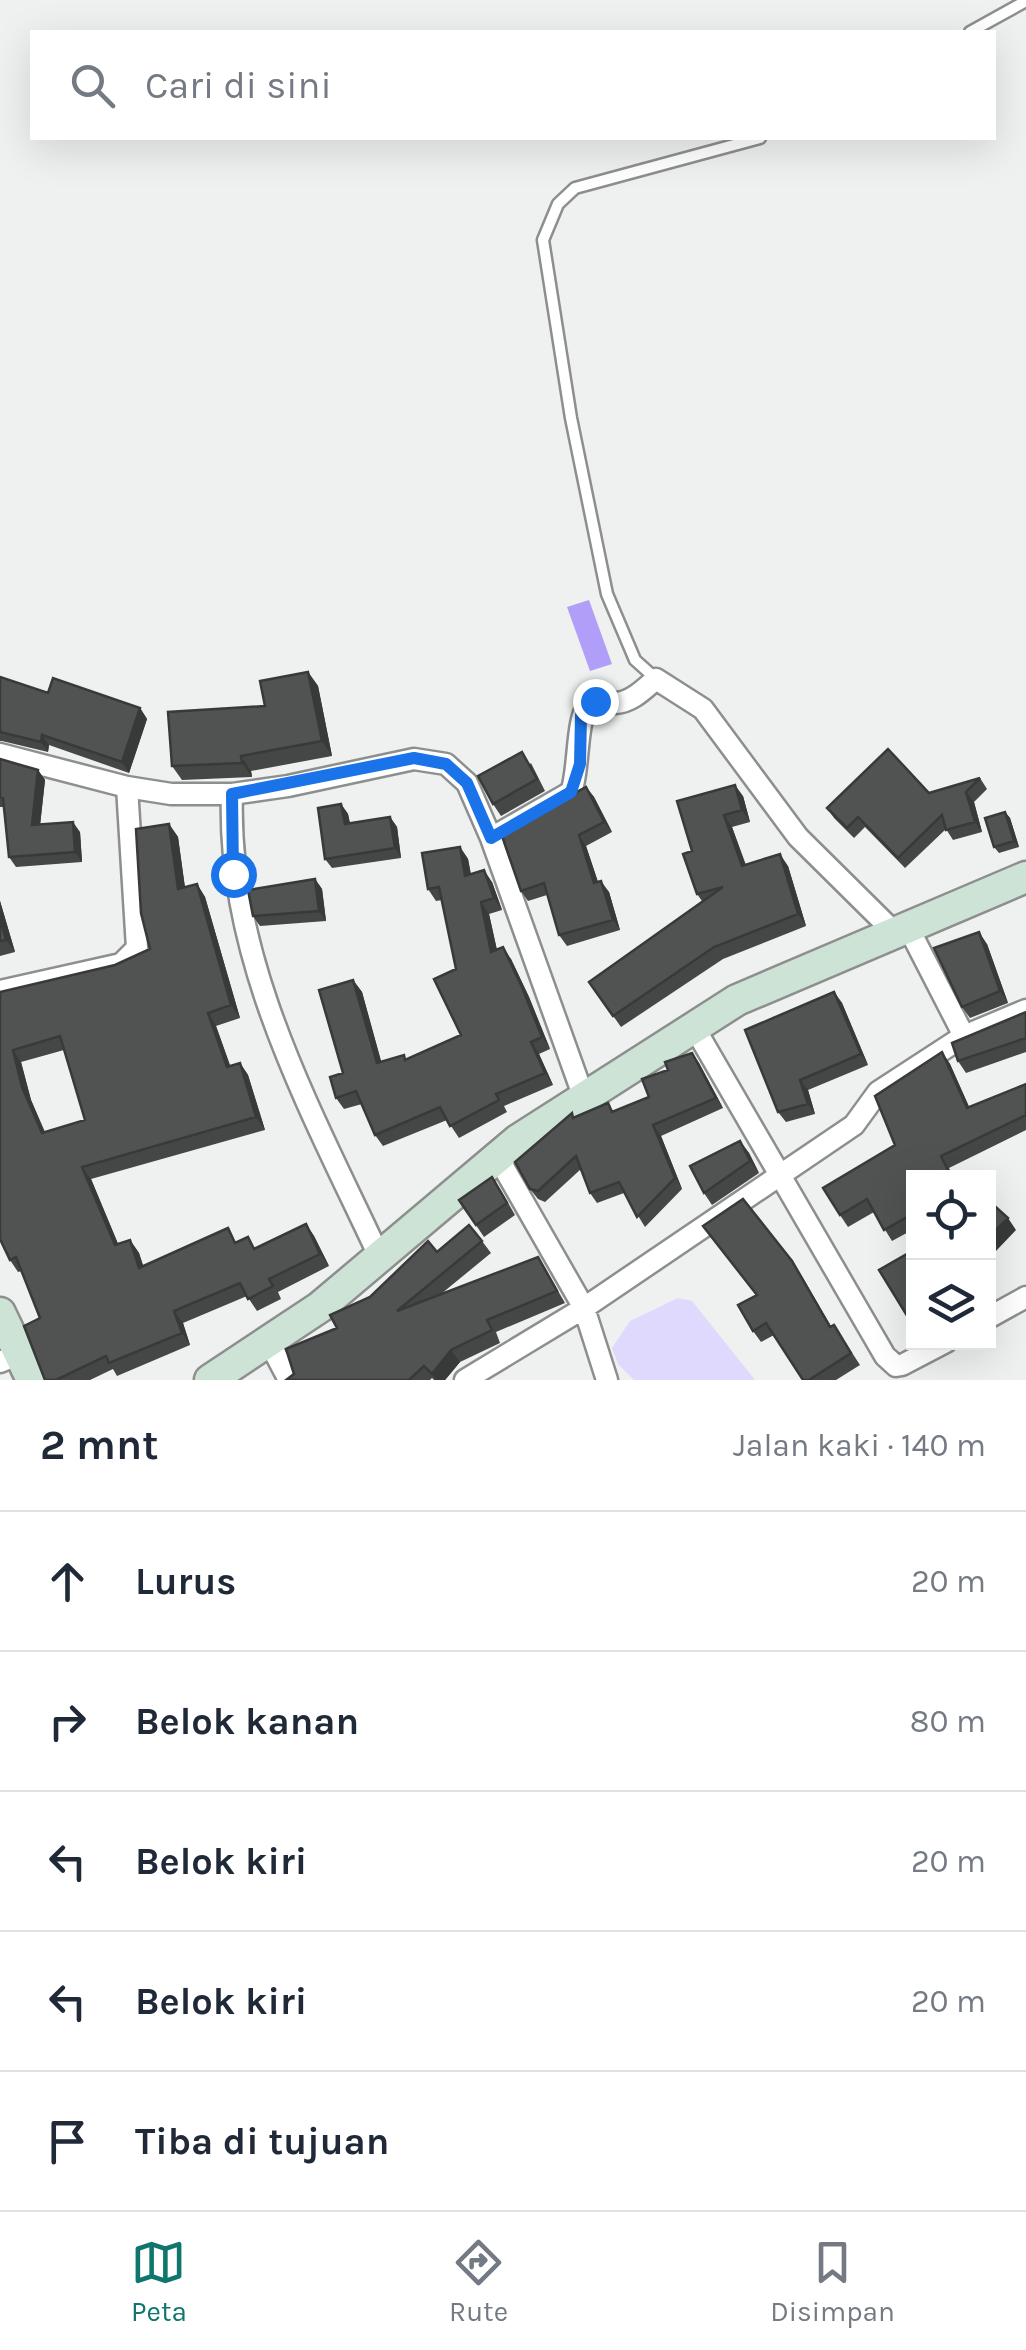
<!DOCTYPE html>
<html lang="id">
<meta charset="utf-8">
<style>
body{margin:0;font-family:Karla,sans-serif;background:#f6f6f7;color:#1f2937}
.controls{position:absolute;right:30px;bottom:30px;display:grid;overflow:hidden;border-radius:0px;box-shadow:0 10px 40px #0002}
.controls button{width:90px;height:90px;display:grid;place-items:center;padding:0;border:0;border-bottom:2px solid #e0e1e3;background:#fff;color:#1f2937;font:50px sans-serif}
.stop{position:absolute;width:30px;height:30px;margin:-22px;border:8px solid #1a73e8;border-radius:50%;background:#fff}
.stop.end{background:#1a73e8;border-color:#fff;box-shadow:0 2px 10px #0008}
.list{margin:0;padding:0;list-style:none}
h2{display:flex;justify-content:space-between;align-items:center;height:130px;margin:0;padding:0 40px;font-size:42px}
h2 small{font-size:32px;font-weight:400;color:#747a83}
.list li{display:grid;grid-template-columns:65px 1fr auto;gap:30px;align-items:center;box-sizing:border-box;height:140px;padding:0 40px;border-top:2px solid #e0e1e3}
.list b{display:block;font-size:38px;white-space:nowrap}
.list em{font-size:32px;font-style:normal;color:#747a83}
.icon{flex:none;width:55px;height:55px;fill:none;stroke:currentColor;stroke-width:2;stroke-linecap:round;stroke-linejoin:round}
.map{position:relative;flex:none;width:1026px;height:1380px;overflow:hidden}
.search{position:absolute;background:#fff;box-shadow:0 10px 40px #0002;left:30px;right:30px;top:30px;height:110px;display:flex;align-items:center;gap:25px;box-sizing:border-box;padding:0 35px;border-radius:0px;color:#747a83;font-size:38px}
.sheet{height:830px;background:#fff}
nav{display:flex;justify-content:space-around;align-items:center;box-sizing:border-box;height:140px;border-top:2px solid #e0e1e3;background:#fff;font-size:28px;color:#747a83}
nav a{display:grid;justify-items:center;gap:5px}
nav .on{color:#0f766e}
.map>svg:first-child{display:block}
.green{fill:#ded9fd}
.water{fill:#b09ef8}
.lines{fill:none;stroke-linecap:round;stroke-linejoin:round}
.lane-casing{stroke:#8d8f8e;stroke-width:15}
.street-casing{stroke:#8d8f8e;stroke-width:25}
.secondary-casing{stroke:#8d8f8e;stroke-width:35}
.lane{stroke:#fff;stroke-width:10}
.street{stroke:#fff;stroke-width:20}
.secondary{stroke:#cde3d6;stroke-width:30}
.wall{fill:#454746;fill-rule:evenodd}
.shaded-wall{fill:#383a39}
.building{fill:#505351;stroke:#383a39;stroke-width:2.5;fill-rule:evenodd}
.route{stroke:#1a73e8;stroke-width:12}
</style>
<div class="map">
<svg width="1026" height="1380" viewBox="0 0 1026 1380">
<rect width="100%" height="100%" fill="#eef1ef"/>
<path class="green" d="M 678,1298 L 692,1301 L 755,1380 L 634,1380 L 618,1364 L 612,1348 L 630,1321 Z"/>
<path class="water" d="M 589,600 L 612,664 L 590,671 L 567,607 Z"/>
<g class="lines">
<defs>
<path id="lane" d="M 970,32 L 1026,1
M 655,678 L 635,660 L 607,594 L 571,418 L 543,240 L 558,204 L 575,188 L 760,138"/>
<path id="street" d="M 0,754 L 127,787 L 171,794 L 232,794 L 288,786 L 414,759 L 446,764 L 467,783 L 491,838 L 584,1098
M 232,794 C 226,959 311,1110 379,1256
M 491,838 L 571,792 C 580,771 575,709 592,703 C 599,700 608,704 616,703 C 632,702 644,689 656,679 L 703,709 L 798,837 L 896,934
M 909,929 L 964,1036
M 0,991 L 121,964 L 137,948 L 127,787
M 694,1027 L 885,1356 L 896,1366 L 902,1365 L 946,1342
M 497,1156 L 584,1308 L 607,1380
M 988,1318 L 1026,1297
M 270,1344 L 289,1380
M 0,1362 L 19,1354
M 465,1380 L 584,1308 L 854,1125 L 878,1092 L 964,1036 L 1026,1010"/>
<path id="secondary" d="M 0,1313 L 32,1380
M 210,1380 L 320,1307 L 518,1140 L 737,1000 L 1026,877"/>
</defs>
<use href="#lane" class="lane-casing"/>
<use href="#street" class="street-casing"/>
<use href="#secondary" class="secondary-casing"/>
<use href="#lane" class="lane"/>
<use href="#street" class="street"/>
<use href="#secondary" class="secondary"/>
</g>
<path class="wall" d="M 308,672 L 318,686 L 332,756 L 251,771 L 252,777 L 182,780 L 172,766 L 265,706 Z
M 0,677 L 48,693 L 140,708 L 147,719 L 129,773 L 49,745 L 48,752 L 2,741 L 0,741 Z
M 0,759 L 38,770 L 45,780 L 40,825 L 80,832 L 82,862 L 16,867 L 9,857 L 4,807 L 0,807 Z
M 531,763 L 545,791 L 501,816 L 493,804 Z
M 980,778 L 987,789 L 974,802 L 982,832 L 953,840 L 946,829 L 905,868 L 865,827 L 854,838 L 834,818 L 827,808 L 929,793 Z
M 586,787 L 594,797 L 612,832 L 586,846 L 598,882 L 609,892 L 620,930 L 567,946 L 559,935 L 547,895 L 528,901 L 521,891 Z
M 743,796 L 750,822 L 732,827 L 746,865 L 788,866 L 806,926 L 723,959 L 621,1027 L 589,982 L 702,901 L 697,894 L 692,851 Z
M 341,804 L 348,814 L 350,823 L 390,817 L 397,827 L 401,858 L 332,868 L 325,859 Z
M 1005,812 L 1010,818 L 1019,847 L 999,853 L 994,847 Z
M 169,824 L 178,837 L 185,888 L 197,884 L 205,897 L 240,1018 L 216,1026 L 230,1066 L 240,1063 L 248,1075 L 265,1130 L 91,1179 L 118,1244 L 130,1240 L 139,1253 L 143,1266 L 237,1242 L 256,1248 L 306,1224 L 314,1236 L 329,1266 L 278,1292 L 281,1299 L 257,1311 L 247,1296 L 183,1323 L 190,1345 L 117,1376 L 113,1369 L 90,1380 L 45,1380 L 40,1318 L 22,1271 L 18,1272 L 10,1260 L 0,992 L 115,965 L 150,949 ZM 64,1050 L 85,1120 L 45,1132 L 31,1100 L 21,1062 Z
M 460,847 L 468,859 L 471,874 L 492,882 L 502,910 L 489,914 L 497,950 L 511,959 L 529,997 L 550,1049 L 539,1054 L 553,1085 L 504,1106 L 507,1112 L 459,1138 L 447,1120 L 383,1146 L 375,1135 L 362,1104 L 344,1109 L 336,1098 L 343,1073 L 353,980 L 362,992 L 381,1062 L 407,1060 L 461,1035 L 456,969 L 442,900 L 436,901 L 428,889 Z
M 315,879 L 322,889 L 326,921 L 260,926 L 253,916 Z
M 0,901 L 15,952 L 0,956 Z
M 987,944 L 1008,1003 L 970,1018 L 962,1007 Z
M 834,992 L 842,1003 L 868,1065 L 808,1090 L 815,1114 L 786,1122 L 778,1112 Z
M 1026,1012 L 1026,1052 L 966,1073 L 958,1061 Z
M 942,1052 L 950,1064 L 969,1107 L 1026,1084 L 1026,1130 L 949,1168 L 954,1178 L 914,1178 L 914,1229 L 892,1241 L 874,1212 L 848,1227 L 840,1215 L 895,1145 Z
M 692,1053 L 699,1063 L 723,1108 L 661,1136 L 682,1189 L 645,1227 L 624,1193 L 597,1203 L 590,1193 L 581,1169 L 545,1202 L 538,1199 L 530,1189 L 574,1117 L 614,1112 L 649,1097 L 668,1070 Z
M 740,1141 L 749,1153 L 759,1173 L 712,1205 L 704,1193 Z
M 500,1189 L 515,1215 L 484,1237 L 459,1200 Z
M 703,1226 L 800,1273 L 831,1326 L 834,1325 L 860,1365 L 836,1380 L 803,1380 L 774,1335 L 761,1342 L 753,1331 L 756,1295 Z
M 482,1241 L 491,1253 L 441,1294 L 546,1270 L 565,1303 L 496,1332 L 500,1343 L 460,1362 L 445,1380 L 434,1380 L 432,1378 L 430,1380 L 286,1380 L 370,1297 L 437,1252 Z"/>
<path class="shaded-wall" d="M 308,672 L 318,686 L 332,756 L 322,741 Z
M 140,708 L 147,719 L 129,773 L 122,762 Z
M 42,735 L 49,745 L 48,752 L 41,742 Z
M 241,756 L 251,771 L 252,777 L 242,763 Z
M 38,770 L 45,780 L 39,835 L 32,825 Z
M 735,785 L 743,796 L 750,822 L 742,810 Z
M 586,787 L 594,797 L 612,832 L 604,822 Z
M 966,792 L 974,802 L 982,832 L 975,822 Z
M 341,804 L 348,814 L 352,834 L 345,824 Z
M 1005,812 L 1010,818 L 1019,847 L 1014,841 Z
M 724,815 L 732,827 L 750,878 L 742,866 Z
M 390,817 L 397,827 L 401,858 L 395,848 Z
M 73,822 L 80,832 L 82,862 L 75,852 Z
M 169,824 L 178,837 L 187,902 L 178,889 Z
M 579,835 L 586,846 L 602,894 L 594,883 Z
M 460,847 L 468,859 L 473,888 L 465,876 Z
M 780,854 L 788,866 L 806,926 L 798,914 Z
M 484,870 L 492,882 L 502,910 L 494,898 Z
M 315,879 L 322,889 L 326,921 L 319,911 Z
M 601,881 L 609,892 L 620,930 L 613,920 Z
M 197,884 L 205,897 L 240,1018 L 231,1005 Z
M 0,901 L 15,952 L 6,940 L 0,918 Z
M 481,902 L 489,914 L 500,964 L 491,952 Z
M 979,932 L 987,944 L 1008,1003 L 1000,991 Z
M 503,947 L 511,959 L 529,997 L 550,1049 L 542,1037 Z
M 353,980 L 362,992 L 385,1075 L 377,1063 Z
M 834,992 L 842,1003 L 868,1065 L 861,1054 Z
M 208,1013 L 216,1026 L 235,1079 L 227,1067 Z
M 531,1042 L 539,1054 L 553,1085 L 545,1073 Z
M 13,1050 L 21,1062 L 31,1100 L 50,1145 L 42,1133 L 22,1087 Z
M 942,1052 L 950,1064 L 975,1120 L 967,1108 Z
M 692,1053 L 699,1063 L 723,1108 L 716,1098 Z
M 240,1063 L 248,1075 L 265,1130 L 256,1117 Z
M 800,1080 L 808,1090 L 815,1114 L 808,1104 Z
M 653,1125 L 661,1136 L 682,1189 L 675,1178 Z
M 740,1141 L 749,1153 L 759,1173 L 750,1161 Z
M 82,1167 L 91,1179 L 124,1258 L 115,1245 Z
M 1008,1218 L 1016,1230 L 996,1251 L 988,1238 Z
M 306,1224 L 314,1236 L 329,1266 L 320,1254 Z
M 130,1240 L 139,1253 L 148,1280 L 139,1268 Z
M 792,1261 L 800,1273 L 838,1339 L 830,1327 Z
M 174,1311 L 183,1323 L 190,1345 L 182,1333 Z
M 451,1350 L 460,1362 L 445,1380 L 436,1380 L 432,1374 Z"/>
<path class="building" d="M 308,672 L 322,741 L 241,756 L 242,763 L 172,766 L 168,712 L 265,706 L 260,681 Z
M 0,677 L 48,693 L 53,678 L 140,708 L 122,762 L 42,735 L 41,742 L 0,732 Z
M 888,749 L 929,793 L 980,778 L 966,792 L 975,822 L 946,830 L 942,815 L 898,858 L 858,817 L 847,828 L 827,808 Z
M 522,752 L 537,779 L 493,804 L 478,776 Z
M 0,759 L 38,770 L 32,825 L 73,822 L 75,852 L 9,857 L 3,798 L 0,797 Z
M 735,785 L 742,810 L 724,815 L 742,866 L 780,854 L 798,914 L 714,947 L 613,1016 L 589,982 L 723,887 L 697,894 L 683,854 L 692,851 L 677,801 Z
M 586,787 L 604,822 L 579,835 L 594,883 L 601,881 L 613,920 L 559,935 L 544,883 L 521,891 L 501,833 Z
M 341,804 L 345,824 L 390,817 L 395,848 L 325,859 L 318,808 Z
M 1005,812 L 1014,841 L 994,847 L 985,818 Z
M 169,824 L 178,889 L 197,884 L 231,1005 L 208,1013 L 227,1067 L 240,1063 L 256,1117 L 82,1167 L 115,1245 L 130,1240 L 139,1268 L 228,1228 L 235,1243 L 248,1237 L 254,1249 L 306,1224 L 320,1254 L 269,1279 L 273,1286 L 248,1299 L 240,1283 L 174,1311 L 182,1333 L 109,1363 L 106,1356 L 56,1380 L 45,1380 L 24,1326 L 40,1318 L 16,1257 L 10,1260 L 0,1239 L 0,992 L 115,965 L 150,949 L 141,913 L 136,829 ZM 60,1036 L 85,1120 L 42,1133 L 22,1087 L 13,1050 Z
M 460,847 L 465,876 L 484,870 L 494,898 L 481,902 L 491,952 L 503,947 L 521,985 L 542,1037 L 531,1042 L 545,1073 L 496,1094 L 499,1100 L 450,1126 L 440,1107 L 375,1135 L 356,1091 L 336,1098 L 330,1077 L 343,1073 L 319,990 L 353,980 L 377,1063 L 404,1055 L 405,1060 L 461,1035 L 434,979 L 456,969 L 439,887 L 428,889 L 422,853 Z
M 315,879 L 319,911 L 253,916 L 248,890 Z
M 0,918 L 6,940 L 0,941 Z
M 979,932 L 1000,991 L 962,1007 L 934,948 Z
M 834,992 L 861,1054 L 800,1080 L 808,1104 L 778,1112 L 745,1030 Z
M 1026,1012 L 1026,1038 L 958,1061 L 952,1043 Z
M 942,1052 L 967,1108 L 1026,1084 L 1026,1115 L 941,1156 L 952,1178 L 914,1178 L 914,1213 L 884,1230 L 867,1199 L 840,1215 L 823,1188 L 895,1145 L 875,1096 Z
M 692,1053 L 716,1098 L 653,1125 L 675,1178 L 637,1217 L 619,1182 L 590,1193 L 576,1156 L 538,1191 L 530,1189 L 515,1162 L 572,1113 L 573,1118 L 608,1103 L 612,1112 L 649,1097 L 642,1079 L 668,1070 L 665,1062 Z
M 740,1141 L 750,1161 L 704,1193 L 690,1166 Z
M 492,1177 L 507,1203 L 476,1225 L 459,1200 Z
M 743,1199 L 792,1261 L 830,1327 L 834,1325 L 851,1353 L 809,1380 L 803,1380 L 766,1323 L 753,1331 L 738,1305 L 757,1295 L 703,1226 Z
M 988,1200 L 1008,1218 L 988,1238 Z
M 469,1225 L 482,1241 L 397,1311 L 538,1257 L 557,1291 L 487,1320 L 492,1330 L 451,1350 L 432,1374 L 424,1366 L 409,1380 L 286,1380 L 294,1374 L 286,1349 L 337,1328 L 330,1315 L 370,1297 L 428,1241 L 437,1252 Z
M 914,1250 L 914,1327 L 879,1270 Z"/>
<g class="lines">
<path class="route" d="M 233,874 L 232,794 L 414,758 L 446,764 L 467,783 L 491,838 L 571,792 L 580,764 L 581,715 L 595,701"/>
</g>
</svg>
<div class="controls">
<button><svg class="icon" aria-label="locate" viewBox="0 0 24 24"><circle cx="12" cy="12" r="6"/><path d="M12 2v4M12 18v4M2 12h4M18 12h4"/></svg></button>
<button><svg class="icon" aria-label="layers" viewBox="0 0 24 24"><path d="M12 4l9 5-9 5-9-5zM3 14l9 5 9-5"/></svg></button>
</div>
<div class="stop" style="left:233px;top:874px"></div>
<div class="stop end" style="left:595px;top:701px"></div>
<div class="search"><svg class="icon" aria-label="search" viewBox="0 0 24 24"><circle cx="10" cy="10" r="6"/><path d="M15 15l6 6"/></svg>Cari di sini</div>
</div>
<section class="sheet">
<h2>2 mnt<small>Jalan kaki · 140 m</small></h2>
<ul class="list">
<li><svg class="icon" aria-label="ahead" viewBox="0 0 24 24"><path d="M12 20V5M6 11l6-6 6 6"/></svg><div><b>Lurus</b></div><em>20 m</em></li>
<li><svg class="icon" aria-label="right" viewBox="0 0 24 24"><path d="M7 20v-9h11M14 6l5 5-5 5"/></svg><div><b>Belok kanan</b></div><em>80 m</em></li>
<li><svg class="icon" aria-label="left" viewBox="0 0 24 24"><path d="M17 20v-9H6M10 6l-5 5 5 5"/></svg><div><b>Belok kiri</b></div><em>20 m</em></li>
<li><svg class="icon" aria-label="left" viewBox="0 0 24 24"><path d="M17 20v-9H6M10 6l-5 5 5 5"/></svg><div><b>Belok kiri</b></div><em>20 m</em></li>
<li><svg class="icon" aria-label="arrive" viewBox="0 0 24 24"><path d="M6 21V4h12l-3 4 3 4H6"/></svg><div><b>Tiba di tujuan</b></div></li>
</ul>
</section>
<nav>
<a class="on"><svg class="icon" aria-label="map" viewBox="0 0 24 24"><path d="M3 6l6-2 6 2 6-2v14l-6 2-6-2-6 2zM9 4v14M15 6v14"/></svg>Peta</a>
<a><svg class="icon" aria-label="directions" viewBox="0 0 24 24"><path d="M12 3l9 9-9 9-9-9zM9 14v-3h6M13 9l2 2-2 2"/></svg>Rute</a>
<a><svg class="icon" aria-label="saved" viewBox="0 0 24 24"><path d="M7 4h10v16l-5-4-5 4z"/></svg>Disimpan</a>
</nav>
